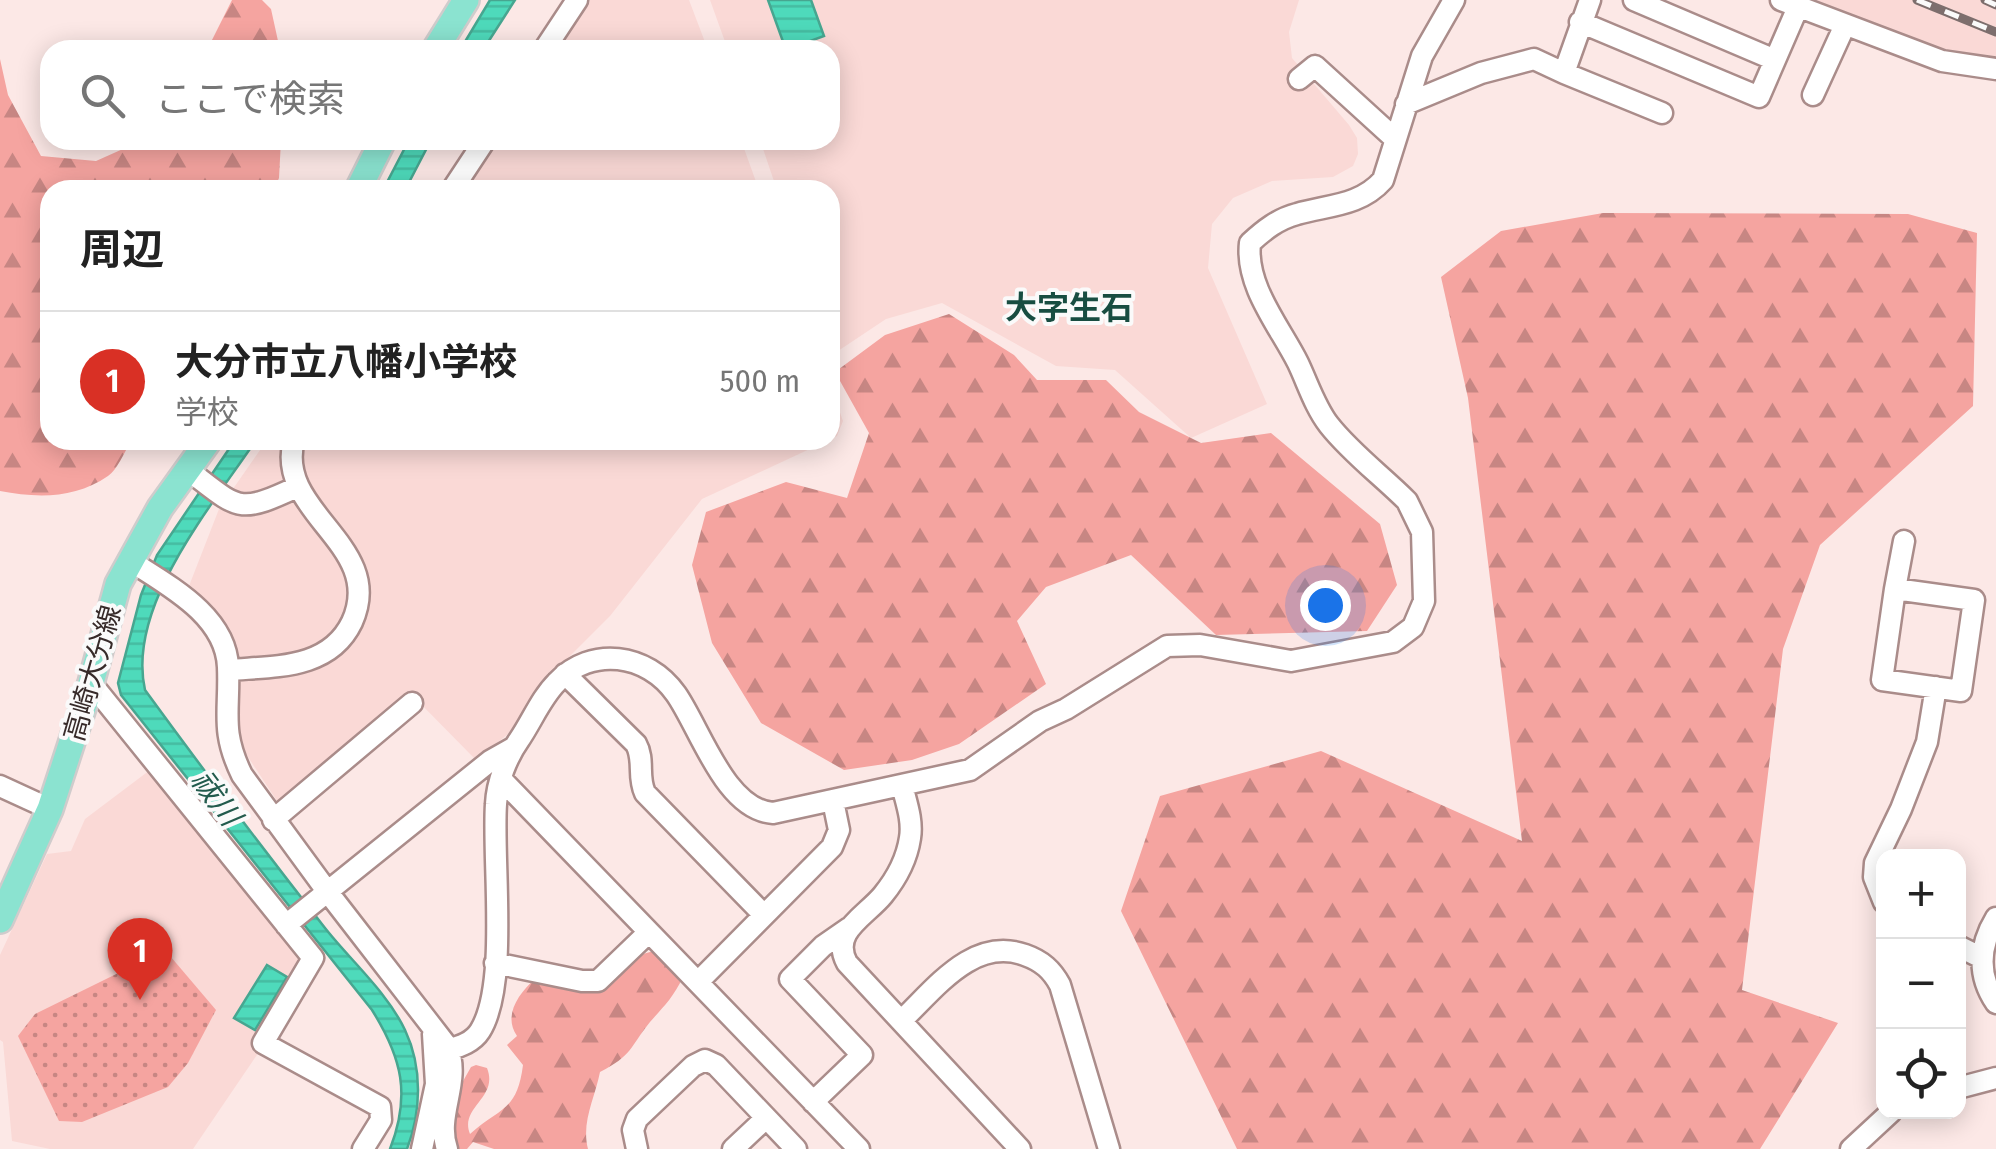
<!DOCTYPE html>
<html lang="ja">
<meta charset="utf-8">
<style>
body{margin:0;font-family:"Fira Sans Condensed","Noto Sans JP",sans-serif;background:#f6f6f6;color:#222}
.controls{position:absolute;right:30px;bottom:30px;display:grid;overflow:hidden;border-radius:20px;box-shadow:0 5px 25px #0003}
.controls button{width:90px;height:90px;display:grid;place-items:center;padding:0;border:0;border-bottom:2px solid #e0e0e0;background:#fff;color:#222;font:50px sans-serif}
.you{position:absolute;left:1325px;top:605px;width:35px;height:35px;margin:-25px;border:8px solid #fff;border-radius:50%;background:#1a73e8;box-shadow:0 0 0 15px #1a73e833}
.badge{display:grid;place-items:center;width:65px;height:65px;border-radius:50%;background:#d93025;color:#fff;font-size:32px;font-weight:700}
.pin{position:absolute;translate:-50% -82px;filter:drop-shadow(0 2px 5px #0008)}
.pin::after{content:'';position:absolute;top:52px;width:35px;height:30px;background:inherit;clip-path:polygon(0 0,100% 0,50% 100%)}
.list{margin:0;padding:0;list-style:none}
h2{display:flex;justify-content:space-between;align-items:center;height:130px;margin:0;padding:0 40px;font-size:42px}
h2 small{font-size:32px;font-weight:400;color:#767676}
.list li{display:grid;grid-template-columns:65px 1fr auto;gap:30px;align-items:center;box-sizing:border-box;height:140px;padding:0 40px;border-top:2px solid #e0e0e0}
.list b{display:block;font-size:38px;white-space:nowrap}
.list p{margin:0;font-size:32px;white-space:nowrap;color:#767676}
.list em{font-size:32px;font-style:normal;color:#767676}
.icon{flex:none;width:55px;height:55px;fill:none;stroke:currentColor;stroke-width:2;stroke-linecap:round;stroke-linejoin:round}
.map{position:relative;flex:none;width:1996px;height:1149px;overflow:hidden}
.search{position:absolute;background:#fff;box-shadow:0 5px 25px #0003;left:40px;top:40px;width:800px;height:110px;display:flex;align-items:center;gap:25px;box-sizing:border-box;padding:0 35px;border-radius:30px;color:#767676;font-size:38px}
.panel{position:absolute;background:#fff;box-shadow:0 5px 25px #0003;left:40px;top:180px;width:800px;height:270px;border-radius:30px}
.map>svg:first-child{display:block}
.built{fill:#fad9d6}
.green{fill:url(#green-dots)}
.forest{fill:url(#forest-firs)}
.water{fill:url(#water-rules);stroke:#47a690;stroke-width:2.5}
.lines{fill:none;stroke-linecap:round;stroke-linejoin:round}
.minor-casing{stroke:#aa8c8a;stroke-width:25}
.major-casing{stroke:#cfcccc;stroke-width:30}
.minor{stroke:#fff;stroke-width:20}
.major{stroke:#8be3d0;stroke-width:25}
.rail-casing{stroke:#7d6e6d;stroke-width:9}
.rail{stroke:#fafafa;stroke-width:5;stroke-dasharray:15;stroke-linecap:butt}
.labels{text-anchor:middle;stroke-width:8;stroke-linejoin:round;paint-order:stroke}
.street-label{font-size:28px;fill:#372b2a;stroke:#fafafa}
.water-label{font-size:30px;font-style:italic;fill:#225b4d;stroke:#fafafa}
.quarter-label{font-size:32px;font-weight:bold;fill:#184d41;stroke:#fafafa}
</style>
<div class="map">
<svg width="1996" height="1149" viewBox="0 0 1996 1149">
<defs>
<pattern id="green-dots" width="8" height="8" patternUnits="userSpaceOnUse" patternTransform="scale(2.5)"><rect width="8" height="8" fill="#f5a4a0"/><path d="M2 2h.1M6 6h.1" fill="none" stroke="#c78683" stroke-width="1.8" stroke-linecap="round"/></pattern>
<pattern id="forest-firs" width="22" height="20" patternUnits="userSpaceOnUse" patternTransform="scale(2.5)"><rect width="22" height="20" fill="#f5a4a0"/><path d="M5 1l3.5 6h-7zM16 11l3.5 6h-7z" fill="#c78683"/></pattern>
<pattern id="water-rules" width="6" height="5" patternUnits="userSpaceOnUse" patternTransform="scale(2.5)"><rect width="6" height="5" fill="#4edabb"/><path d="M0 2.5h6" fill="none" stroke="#45bba1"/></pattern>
</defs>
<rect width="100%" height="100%" fill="#fce8e6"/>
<path class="built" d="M 566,0 L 689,0 L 708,50 L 531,50 Z
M 710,0 L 1299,0 L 1289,32 L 1292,58 L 1349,125 L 1357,138 L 1358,154 L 1353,166 L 1333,177 L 1272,181 L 1233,198 L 1212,224 L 1208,268 L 1267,404 L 1191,438 L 1115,370 L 1056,366 L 942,303 L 886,319 L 835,353 L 830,339 L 830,190 L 777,190 L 760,140 L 830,140 L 830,50 L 728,50 Z
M 1803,0 L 1996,0 L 1996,61 L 1953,57 Z
M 473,140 L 741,140 L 759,190 L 440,190 Z
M 830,384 L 843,421 L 837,436 L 830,439 Z
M 267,440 L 829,440 L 702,499 L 610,616 L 553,673 L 508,734 L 476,760 L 411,694 L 279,804 L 246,754 L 238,735 L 235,648 L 231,637 L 213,609 L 189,586 L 219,509 Z
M 150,770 L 305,959 L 263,1046 L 193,1149 L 50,1149 L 12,1141 L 3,1042 L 0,1040 L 0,955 L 47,854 L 71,851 L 85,819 Z"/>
<path class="green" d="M 165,950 L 216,1010 L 188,1063 L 168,1087 L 82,1122 L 59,1121 L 18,1036 L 35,1014 Z"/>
<path class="forest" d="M 232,0 L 262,0 L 271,9 L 280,50 L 207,50 Z
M 0,59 L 8,95 L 41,156 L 96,161 L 143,140 L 281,140 L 279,178 L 274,190 L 50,190 L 50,440 L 130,440 L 130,443 C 124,453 117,470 108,476 C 75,499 37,498 0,491 Z
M 1603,213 L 1908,214 L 1977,233 L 1973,406 L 1820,545 L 1783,649 L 1742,990 L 1838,1023 L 1760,1149 L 1237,1149 L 1121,911 L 1160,796 L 1321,751 L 1522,841 L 1468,398 L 1441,277 L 1501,231 Z
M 949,314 L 1014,355 L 1037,380 L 1106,380 L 1139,412 L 1201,443 L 1271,433 L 1380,524 L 1397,585 L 1367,631 L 1216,635 L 1131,555 L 1046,587 L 1017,621 L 1046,684 L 959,744 L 912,760 L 844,770 L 761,723 L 712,643 L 692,565 L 706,512 L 786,482 L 847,498 L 869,433 L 835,372 L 885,335 Z
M 654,951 L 683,977 C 673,998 664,1006 650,1022 C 629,1048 633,1055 600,1072 C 595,1098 581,1122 588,1149 L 494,1149 L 473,1142 L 467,1149 L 456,1149 L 449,1106 L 471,1067 L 476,1065 L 487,1068 C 499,1098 459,1107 470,1134 C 500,1107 517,1112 523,1065 L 507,1045 L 517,1036 C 503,1016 518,994 535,979 C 557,986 590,1001 612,984 C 630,970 626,957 654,951 Z"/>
<path class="water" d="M 490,0 L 515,0 L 483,50 L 460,50 Z
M 768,0 L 811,0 L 824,36 L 786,50 Z
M 409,140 L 431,140 L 405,190 L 383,190 Z
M 235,440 L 256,440 C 212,506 126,606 145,690 C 204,771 264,850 325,928 C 351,961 387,992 405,1030 C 423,1068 421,1112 407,1149 L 390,1149 C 411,1095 402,1058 372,1010 L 121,695 L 118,683 L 141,595 L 157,555 Z
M 267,965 L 287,977 L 255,1030 L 234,1018 Z"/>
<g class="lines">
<defs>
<path id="minor" d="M 1590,0 L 1564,73 L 1662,113
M 1634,0 L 1775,60
M 1781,0 L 1942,61 L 1996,69
M 1580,22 L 1759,97 L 1798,7
M 544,50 L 577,0
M 1299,79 L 1315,66 L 1394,138
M 1813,95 L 1845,25
M 1406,104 L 1481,73 L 1534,59 L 1564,73
M 452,190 L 485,140
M 188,470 C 239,509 237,515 297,487
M 129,560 C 167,585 226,615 228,667 C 230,712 220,730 242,775 L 327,891 L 447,1046 C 462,1082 435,1114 447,1149
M 1895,589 L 1974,600 L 1961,691 L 1882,680 Z
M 1895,589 L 1904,541
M 229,670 C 274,666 329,670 352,622 C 387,545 274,513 294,440
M 565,674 L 636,744 C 645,760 637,776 645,793 L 764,915
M 91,683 L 313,958 L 263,1043 L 380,1107 L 381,1120 L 363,1149
M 501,779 L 859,1149
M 902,785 C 906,802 913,820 910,838 C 907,858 896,879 883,895 C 866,916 830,932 847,963 L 1020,1149
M 0,786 L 50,809
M 273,820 L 412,703
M 1884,902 L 1874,877 L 1875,863 L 1901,809 L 1927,742 L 1936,687
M 1996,918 C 1979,946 1977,975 1996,1003
M 286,925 L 490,761 L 513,748
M 1958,946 L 1982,958
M 495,963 L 582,981 L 598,981 L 649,932
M 698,982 L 832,847 L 839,830 L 833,801
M 901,1021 C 935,989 973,936 1025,955 C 1042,961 1052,970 1060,985 L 1109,1149
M 448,1050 C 461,1046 473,1042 480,1031 C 509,985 492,860 496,804 C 497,782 507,757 519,740 C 532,721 541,698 557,682 C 591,646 647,653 676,694 C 700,728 725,810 773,813 L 970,770 L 1040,721 L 1066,709 L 1167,646 L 1200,645 L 1291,661 L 1393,642 L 1413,627 L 1424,601 L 1422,532 L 1407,501 C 1382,476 1351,453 1329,425 C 1315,407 1308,384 1298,363 C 1280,327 1245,286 1250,243 C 1264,230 1278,219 1297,214 C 1328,205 1360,206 1383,180 L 1422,56 L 1454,0
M 1958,1088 L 1996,1078
M 813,1102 L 862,1055 L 790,979 L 823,946 L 849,928
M 422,1149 L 436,1084 L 433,1034
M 637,1149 L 633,1130 L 637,1119 L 693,1066 L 705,1060 L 716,1065 L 796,1149
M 733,1149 L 766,1118
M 1851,1149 L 1891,1112"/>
<path id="major" d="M 435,50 L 466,0
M 358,190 L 383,140
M 0,920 L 50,809 L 91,683 L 118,584 L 160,508 L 209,440"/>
</defs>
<use href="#minor" class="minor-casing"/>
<use href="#major" class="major-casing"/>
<use href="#minor" class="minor"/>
<use href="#major" class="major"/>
<defs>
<path id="rail" d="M 1917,0 L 1996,32
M 1985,0 L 1996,5"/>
</defs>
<use href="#rail" class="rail-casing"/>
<use href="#rail" class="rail"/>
</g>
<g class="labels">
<g class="street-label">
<text transform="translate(92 673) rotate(-74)" y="10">高崎大分線</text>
</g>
<g class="water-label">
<text transform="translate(216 798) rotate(53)" y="10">祓川</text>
</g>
<g class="quarter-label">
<text x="1069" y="319">大字生石</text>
</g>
</g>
</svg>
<div class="controls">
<button>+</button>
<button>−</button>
<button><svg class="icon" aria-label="locate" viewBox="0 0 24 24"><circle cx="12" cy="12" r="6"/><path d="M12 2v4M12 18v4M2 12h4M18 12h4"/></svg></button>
</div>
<div class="you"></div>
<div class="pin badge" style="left:140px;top:1000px">1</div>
<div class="search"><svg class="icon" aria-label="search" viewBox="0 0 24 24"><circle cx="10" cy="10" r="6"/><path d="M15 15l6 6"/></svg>ここで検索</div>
<section class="panel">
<h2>周辺<small></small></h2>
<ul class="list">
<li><span class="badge">1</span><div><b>大分市立八幡小学校</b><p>学校</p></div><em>500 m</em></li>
</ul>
</section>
</div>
